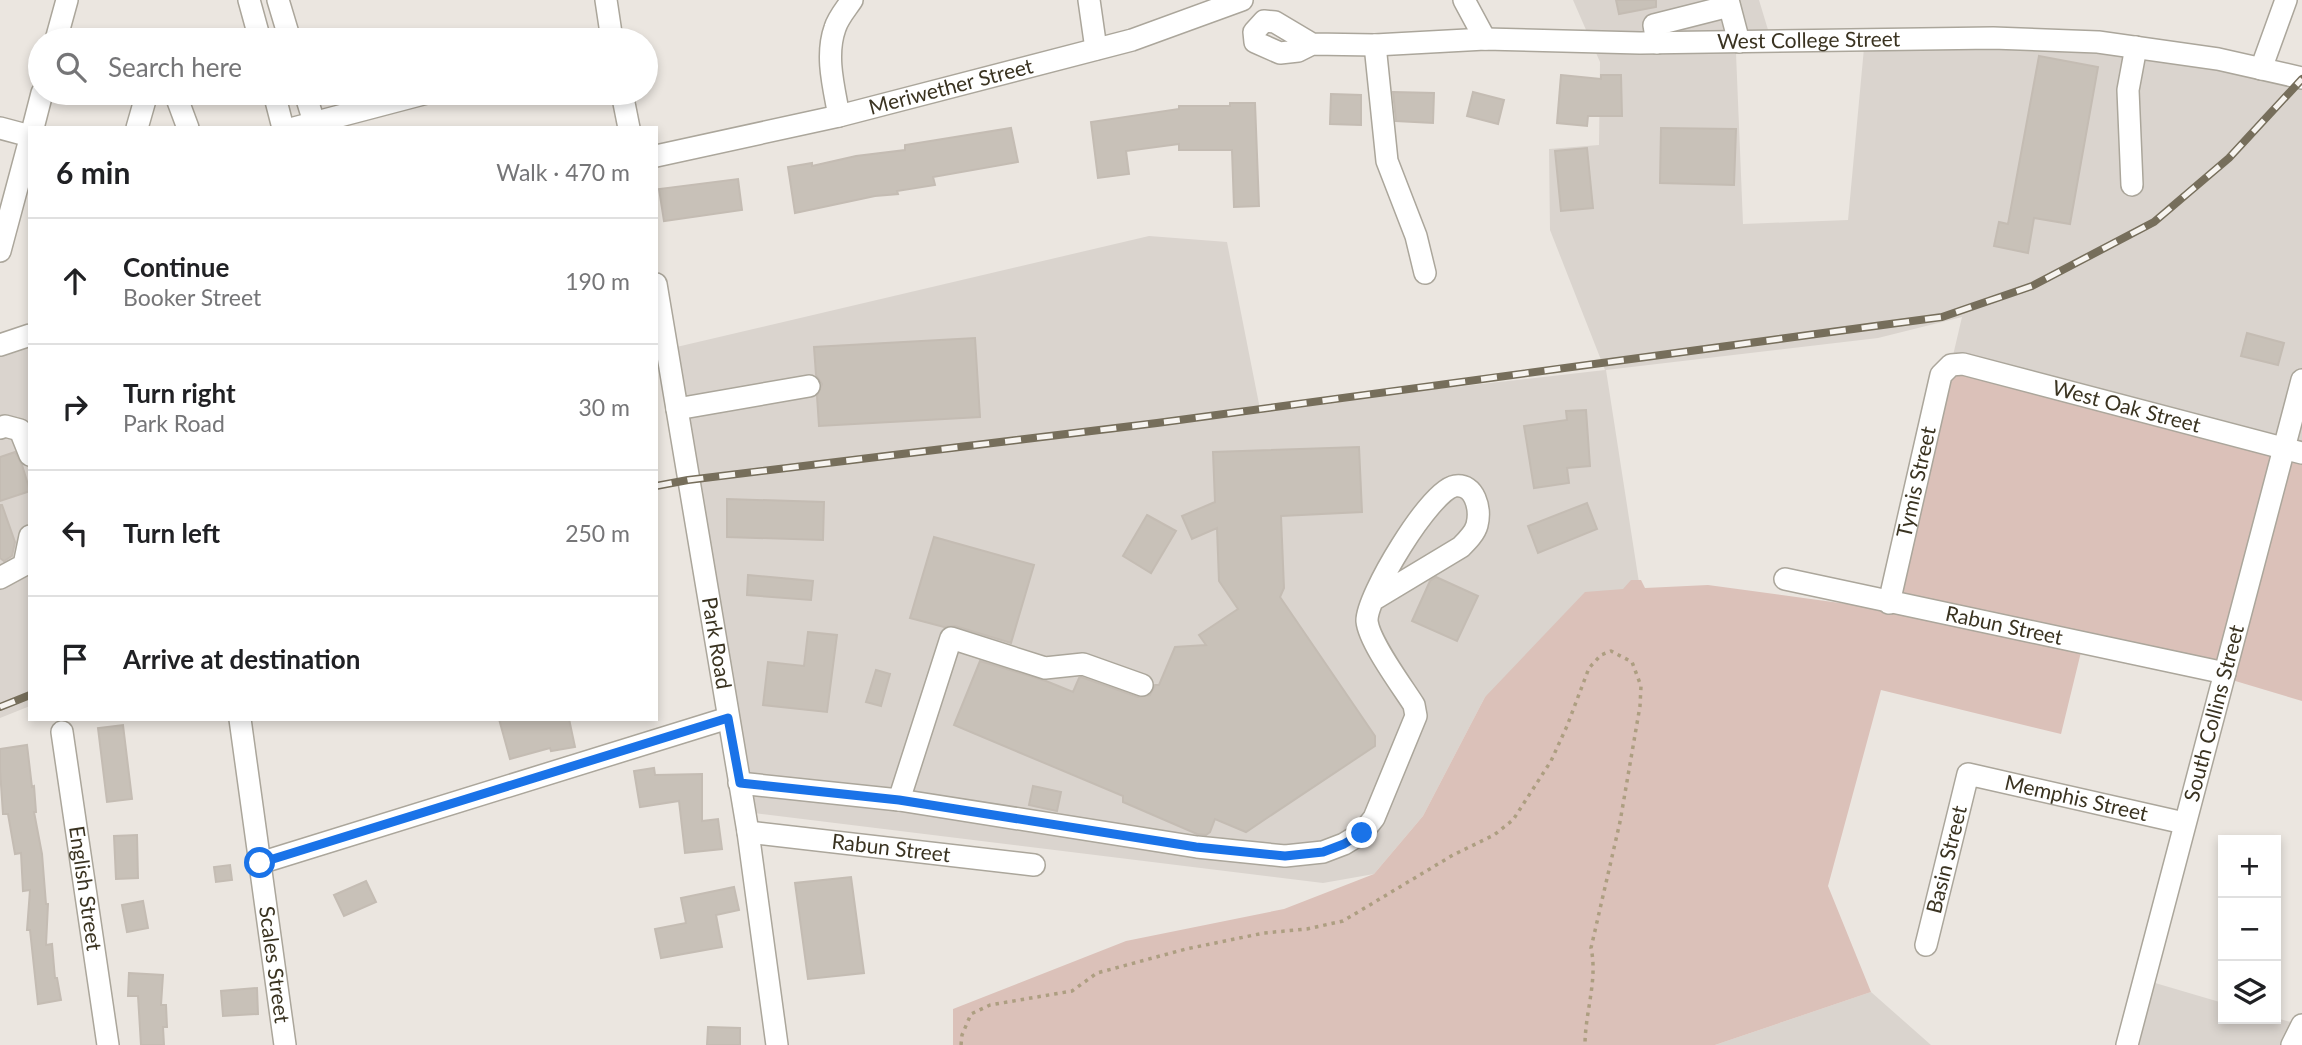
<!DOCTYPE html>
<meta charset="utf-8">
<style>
body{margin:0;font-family:Lato,sans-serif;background:#f2f2f2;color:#202124}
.controls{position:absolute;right:21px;bottom:21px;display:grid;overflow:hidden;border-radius:0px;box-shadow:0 4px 10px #0003}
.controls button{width:63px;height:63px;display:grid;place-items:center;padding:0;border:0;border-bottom:2px solid #e0e0e0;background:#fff;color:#202124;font:35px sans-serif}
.stop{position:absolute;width:21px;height:21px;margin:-16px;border:5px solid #1a73e8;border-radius:50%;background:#fff}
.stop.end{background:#1a73e8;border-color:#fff;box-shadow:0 2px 7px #0008}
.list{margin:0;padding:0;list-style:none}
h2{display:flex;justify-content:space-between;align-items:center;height:91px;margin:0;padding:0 28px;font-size:30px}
h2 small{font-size:23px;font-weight:400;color:#757577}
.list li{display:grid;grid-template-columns:46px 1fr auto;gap:21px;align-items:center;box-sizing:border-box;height:126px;padding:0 28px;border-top:2px solid #e0e0e0}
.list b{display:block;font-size:26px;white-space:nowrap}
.list p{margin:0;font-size:23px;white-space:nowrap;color:#757577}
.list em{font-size:23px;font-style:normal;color:#757577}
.icon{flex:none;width:38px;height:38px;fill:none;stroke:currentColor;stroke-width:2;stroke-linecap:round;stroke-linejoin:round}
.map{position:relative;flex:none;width:2302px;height:1045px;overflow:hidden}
.search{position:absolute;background:#fff;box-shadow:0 4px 10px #0003;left:28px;top:28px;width:630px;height:77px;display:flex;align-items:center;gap:18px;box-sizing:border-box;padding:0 24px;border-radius:38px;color:#757577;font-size:26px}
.panel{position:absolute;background:#fff;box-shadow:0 4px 10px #0003;left:28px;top:126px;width:630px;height:595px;border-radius:0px}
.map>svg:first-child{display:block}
.built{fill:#dad4ce}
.green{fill:#dbc1b9}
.building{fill:#c8c1b8;stroke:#c4bcb3;stroke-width:2}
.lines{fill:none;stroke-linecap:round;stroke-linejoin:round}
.minor-casing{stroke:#aba69b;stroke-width:24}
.path{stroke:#ad9e81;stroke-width:3.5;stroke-dasharray:3.5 5;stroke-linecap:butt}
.minor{stroke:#fff;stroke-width:21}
.rail-casing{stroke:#766e5b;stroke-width:8}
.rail{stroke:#f7f4f0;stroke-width:5;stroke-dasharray:16;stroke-linecap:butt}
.route{stroke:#1a73e8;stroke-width:9}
.labels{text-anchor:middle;stroke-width:5;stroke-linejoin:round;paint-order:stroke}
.street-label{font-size:21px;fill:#3a3321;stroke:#f7f4f0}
</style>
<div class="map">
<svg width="2302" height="1045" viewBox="0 0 2302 1045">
<rect width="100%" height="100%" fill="#ebe6e0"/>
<path class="built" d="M 1573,0 L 1759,0 L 1775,53 L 1736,53 L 1743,224 L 1848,220 L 1864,48 L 2091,50 L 2207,69 L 2302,78 L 2302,453 L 1951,364 L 1962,317 L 1878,338 L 1606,370 L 1640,589 L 1485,697 L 1423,816 L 1374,874 L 1323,883 L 753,813 L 668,349 L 1149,236 L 1227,242 L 1260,409 L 1605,370 L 1550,230 L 1549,149 L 1599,145 L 1600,62 Z
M 30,339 L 30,706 L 0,718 L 0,350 Z
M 2145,980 L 2223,1003 L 2223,1019 L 2276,1018 L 2302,1025 L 2302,1045 L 2130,1045 Z
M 1871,992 L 1931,1045 L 1715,1045 Z"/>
<path class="green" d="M 1951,364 L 2302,453 L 2302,701 L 2222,677 L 2081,652 L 2061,734 L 1881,690 L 1828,886 L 1871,992 L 1715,1045 L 953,1045 L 953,1009 L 1126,941 L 1284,909 L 1374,874 L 1423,816 L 1485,697 L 1585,592 L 1623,589 L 1631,580 L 1641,580 L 1645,588 L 1708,585 L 1891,610 Z"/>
<path class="building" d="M 1616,0 L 1656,0 L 1656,7 L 1619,14 Z
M 2039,56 L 2098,67 L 2070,224 L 2034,218 L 2028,253 L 1994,246 L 1999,222 L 2008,224 Z
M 1561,75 L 1601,79 L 1601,75 L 1621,75 L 1622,116 L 1588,116 L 1587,126 L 1557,123 Z
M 1393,92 L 1434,93 L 1433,123 L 1396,121 Z
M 1473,92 L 1504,100 L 1498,124 L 1467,116 Z
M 1331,94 L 1361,95 L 1361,125 L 1330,124 Z
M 1230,103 L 1255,103 L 1259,206 L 1234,207 L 1232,150 L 1179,150 L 1179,144 L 1126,151 L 1129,174 L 1098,178 L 1091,122 L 1179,109 L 1179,106 L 1230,106 Z
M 1011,128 L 1018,162 L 933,177 L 935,185 L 897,191 L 898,194 L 875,196 L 795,213 L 788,167 L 812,163 L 812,166 L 856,156 L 905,150 L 905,145 Z
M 1661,128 L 1736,129 L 1734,185 L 1660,183 Z
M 1587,148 L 1593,208 L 1561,211 L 1555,151 Z
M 738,179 L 742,210 L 664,221 L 659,189 Z
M 2247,333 L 2284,343 L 2278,365 L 2241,356 Z
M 975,338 L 980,417 L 819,426 L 817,396 L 822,384 L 816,375 L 814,347 Z
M 1586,410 L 1590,466 L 1567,468 L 1569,483 L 1534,488 L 1524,426 L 1567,420 L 1566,411 Z
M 1359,447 L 1362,512 L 1281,516 L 1284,588 L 1280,597 L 1375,736 L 1375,746 L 1246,832 L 1215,819 L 1210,832 L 1206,835 L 1197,834 L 1123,802 L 1123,796 L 954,725 L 980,661 L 1046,681 L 1073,692 L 1079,678 L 1081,677 L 1138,697 L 1150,695 L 1155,685 L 1159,685 L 1175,647 L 1206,645 L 1199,635 L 1238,609 L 1219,581 L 1217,528 L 1192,539 L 1182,516 L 1215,502 L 1213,452 Z
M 15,452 L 22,465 L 30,491 L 0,501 L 0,457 Z
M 727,499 L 824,502 L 823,540 L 727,537 Z
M 1587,503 L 1597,529 L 1538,553 L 1528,526 Z
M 0,505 L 2,505 L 15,542 L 12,556 L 4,561 L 0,558 Z
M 1147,515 L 1176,531 L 1151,573 L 1123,556 Z
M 934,537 L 1034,565 L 1011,643 L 955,626 L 944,627 L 910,618 Z
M 748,575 L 813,581 L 811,600 L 747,595 Z
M 1436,577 L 1478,596 L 1457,641 L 1412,621 L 1430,581 Z
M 808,632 L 837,635 L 827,712 L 763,705 L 768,662 L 804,666 Z
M 876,670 L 890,674 L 881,706 L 866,702 Z
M 499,719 L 569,719 L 575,747 L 551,751 L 550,748 L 510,759 Z
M 123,725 L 132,799 L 107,802 L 98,728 Z
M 27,745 L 32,787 L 34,786 L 36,812 L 34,812 L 42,854 L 46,904 L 48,904 L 46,945 L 52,944 L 55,978 L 57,978 L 61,1000 L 38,1004 L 30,930 L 27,930 L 30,890 L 23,891 L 21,853 L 15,854 L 8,814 L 3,814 L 0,770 L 0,749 Z
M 654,768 L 655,775 L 702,774 L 702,821 L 718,819 L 722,849 L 685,853 L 679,801 L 640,807 L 634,771 Z
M 1033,786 L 1061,792 L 1057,811 L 1029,805 Z
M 137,835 L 138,878 L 116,879 L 114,836 Z
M 230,865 L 232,880 L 216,882 L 214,867 Z
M 851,877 L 864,973 L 808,979 L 795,883 Z
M 366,881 L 376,902 L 344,916 L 334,895 Z
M 734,887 L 739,910 L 716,915 L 722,947 L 661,958 L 655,929 L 686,923 L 681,898 Z
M 143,901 L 148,928 L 127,932 L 122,905 Z
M 129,973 L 163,975 L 161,1005 L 166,1005 L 167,1027 L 163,1027 L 164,1045 L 141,1045 L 138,996 L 128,996 Z
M 257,988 L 258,1014 L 223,1016 L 221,991 Z
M 708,1027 L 740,1028 L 740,1045 L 707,1045 Z"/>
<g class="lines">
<defs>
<g id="minor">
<path d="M 249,0 L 260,40"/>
<path d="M 278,0 L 290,40"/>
<path d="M 606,0 L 612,40"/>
<path d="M 1089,0 L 1096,49"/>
<path d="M 1464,0 L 1485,39"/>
<path d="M 1728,0 L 1739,42"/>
<path d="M 56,40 L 67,0"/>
<path d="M 1657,43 L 1654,25 L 1729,6"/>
<path id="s1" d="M 1312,44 L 1275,22 L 1264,21 L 1254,32 L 1255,42 L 1280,53 L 1298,51 L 1312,44 L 1375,45 L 1485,39 L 1640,43 L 1993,38 L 2098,42 L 2218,59 L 2302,78"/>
<path d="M 1375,45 L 1387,161 L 1416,236 L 1425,273"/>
<path d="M 2261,69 L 2286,0"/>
<path d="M 175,93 L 188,128"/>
<path d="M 274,93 L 283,128"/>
<path d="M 305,93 L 314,122"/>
<path d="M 622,93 L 629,128"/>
<path d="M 839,116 C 834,88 825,56 835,28 C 838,18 846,9 852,0"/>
<path d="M 0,128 L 30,136"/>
<path d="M 33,128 L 42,93"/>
<path d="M 137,128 L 147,93"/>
<path d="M 294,128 L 427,93"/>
<path id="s2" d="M 656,156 L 839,116 L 1132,40 L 1242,0"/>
<path d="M 2132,185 L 2128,90 L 2136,47"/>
<path d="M 0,251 L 30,139"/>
<path id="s3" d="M 656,284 L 748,832 L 777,1045"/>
<path d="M 0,345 L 30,335"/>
<path d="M 677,409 L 809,386"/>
<path d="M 0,428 L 5,426 L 20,430 L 30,455"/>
<path d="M 0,578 L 24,565 L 30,536"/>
<path id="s4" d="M 1785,579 L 2225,673"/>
<path id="s5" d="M 1889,603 L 1941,375 L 1951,365 L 1963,364 L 2302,453"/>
<path id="s6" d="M 240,719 L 285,1045"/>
<path id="s7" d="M 62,732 L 108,1045"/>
<path d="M 739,783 L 899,800 L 951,638 L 1045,668 L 1083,664 L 1142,685"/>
<path d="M 899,800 L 1197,847 L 1285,856 L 1323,852 L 1344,844 L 1362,833 L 1374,818 L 1416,716 L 1414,705 C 1402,686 1369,642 1367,621 C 1366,597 1430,490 1455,486 C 1475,483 1481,509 1477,525 C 1475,533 1467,541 1461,547 L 1373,600"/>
<path id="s8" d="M 748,832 L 1034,865"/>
<path d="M 260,863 L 728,718"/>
<path id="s9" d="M 1926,945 L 1968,774 L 2184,823"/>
<path id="s10" d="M 2127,1045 L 2302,380"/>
<path d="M 2292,1045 L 2302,1025"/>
</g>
</defs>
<use href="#minor" class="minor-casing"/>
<path class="path" d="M 961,1045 L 962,1035 L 971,1014 L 990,1005 L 1072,991 L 1097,973 L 1186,949 L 1264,933 L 1307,929 L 1343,921 L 1453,855 L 1494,835 L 1513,820 L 1551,761 L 1567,726 L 1589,668 L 1601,655 L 1611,651 L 1632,662 L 1641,686 L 1640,706 L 1620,822 L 1591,948 C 1598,980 1585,1012 1585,1045"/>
<use href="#minor" class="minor"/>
<defs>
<path id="rail" d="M 656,486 L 688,480 L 1157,423 L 1942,317 L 2032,286 L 2154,222 L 2229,158 L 2302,79
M 0,707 L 30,695"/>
</defs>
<use href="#rail" class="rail-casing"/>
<use href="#rail" class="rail"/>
</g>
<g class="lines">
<path class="route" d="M 260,863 L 728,718 L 740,783 L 899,800 L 1196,847 L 1285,856 L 1323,852 L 1344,844 L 1362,833"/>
</g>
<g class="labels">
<g class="street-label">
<text dy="7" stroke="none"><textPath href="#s1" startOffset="637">West College Street</textPath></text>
<text dy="7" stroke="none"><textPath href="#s2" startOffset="303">Meriwether Street</textPath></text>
<text dy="7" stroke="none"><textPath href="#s5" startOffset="429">West Oak Street</textPath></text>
<text dy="7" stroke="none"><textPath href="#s5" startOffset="124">Tymis Street</textPath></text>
<text dy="7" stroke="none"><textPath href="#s4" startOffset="224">Rabun Street</textPath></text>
<text dy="7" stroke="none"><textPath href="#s3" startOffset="364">Park Road</textPath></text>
<text dy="7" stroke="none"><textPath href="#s10" startOffset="343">South Collins Street</textPath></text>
<text dy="7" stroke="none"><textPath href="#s9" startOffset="287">Memphis Street</textPath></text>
<text dy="7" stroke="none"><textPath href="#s8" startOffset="144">Rabun Street</textPath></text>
<text dy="7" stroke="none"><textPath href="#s9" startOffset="88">Basin Street</textPath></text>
<text dy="7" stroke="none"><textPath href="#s7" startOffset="158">English Street</textPath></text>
<text dy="7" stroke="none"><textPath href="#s6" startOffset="248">Scales Street</textPath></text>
</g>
</g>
</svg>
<div class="controls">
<button>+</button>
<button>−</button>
<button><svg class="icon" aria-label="layers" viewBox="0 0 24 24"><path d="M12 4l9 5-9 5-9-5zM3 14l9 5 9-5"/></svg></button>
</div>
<div class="stop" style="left:260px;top:863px"></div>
<div class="stop end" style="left:1362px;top:833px"></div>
<div class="search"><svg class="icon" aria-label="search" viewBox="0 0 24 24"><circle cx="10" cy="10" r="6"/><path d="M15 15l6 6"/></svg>Search here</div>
<section class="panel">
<h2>6 min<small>Walk · 470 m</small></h2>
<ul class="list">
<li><svg class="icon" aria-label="ahead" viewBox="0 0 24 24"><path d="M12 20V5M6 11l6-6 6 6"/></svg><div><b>Continue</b><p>Booker Street</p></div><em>190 m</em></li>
<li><svg class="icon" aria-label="right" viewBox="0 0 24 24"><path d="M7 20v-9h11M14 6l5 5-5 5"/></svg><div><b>Turn right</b><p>Park Road</p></div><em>30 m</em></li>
<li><svg class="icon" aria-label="left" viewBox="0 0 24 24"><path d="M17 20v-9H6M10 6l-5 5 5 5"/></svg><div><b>Turn left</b></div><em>250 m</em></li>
<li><svg class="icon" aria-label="arrive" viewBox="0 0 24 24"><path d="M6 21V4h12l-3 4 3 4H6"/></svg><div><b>Arrive at destination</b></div></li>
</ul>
</section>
</div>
